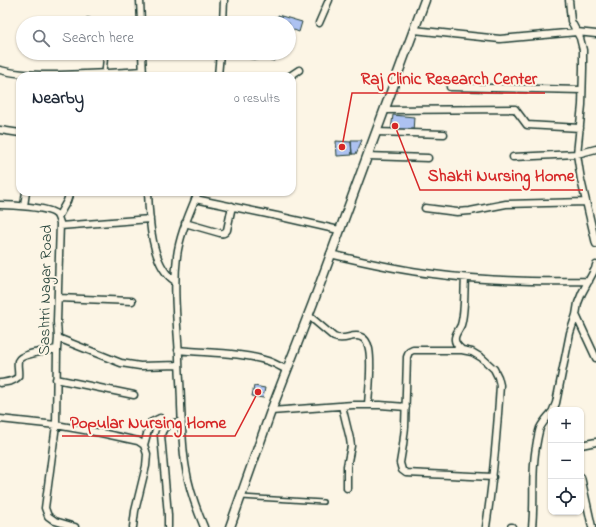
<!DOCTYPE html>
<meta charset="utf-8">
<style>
body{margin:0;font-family:"Indie Flower",sans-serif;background:#f2f2f3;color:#1f2937}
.controls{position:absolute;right:12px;bottom:12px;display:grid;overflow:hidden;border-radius:8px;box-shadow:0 1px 3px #0004}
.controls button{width:36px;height:36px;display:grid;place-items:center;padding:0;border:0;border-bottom:1px solid #e0e1e3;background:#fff;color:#1f2937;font:20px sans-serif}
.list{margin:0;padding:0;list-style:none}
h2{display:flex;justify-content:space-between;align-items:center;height:52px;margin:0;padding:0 16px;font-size:17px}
h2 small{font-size:13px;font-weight:400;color:#747a83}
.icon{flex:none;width:22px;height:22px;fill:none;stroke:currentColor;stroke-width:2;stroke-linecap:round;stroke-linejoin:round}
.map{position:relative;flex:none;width:596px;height:527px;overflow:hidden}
.search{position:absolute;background:#fff;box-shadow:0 1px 3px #0004;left:16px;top:16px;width:280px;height:44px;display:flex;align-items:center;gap:10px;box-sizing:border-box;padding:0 14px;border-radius:22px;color:#747a83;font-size:15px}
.panel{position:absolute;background:#fff;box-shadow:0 1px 3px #0004;left:16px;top:72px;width:280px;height:124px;border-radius:12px}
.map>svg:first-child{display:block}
.building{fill:#adc2f1;stroke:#1f3d34}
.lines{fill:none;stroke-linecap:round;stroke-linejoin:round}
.service-casing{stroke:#1f3d34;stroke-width:6}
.minor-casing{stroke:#1f3d34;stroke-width:9}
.secondary-casing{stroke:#1f3d34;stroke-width:11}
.service{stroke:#fcf5e5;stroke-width:3}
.minor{stroke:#fcf5e5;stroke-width:6}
.secondary{stroke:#fcf5e5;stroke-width:8}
.labels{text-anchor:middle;stroke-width:4;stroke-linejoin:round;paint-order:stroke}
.street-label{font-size:16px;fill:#1f3d34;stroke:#fcf5e5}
.leader{fill:none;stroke:#d62828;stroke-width:1.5}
.callout-dot{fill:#d62828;stroke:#fcf5e5;stroke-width:1.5}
.callout-label{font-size:17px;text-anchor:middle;font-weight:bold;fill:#d62828;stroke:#fcf5e5;stroke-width:4;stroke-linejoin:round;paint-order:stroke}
</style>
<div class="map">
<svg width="596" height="527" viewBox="0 0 596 527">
<rect width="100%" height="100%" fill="#fcf5e5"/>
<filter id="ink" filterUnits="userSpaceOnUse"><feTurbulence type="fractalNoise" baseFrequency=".025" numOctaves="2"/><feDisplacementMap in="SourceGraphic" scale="8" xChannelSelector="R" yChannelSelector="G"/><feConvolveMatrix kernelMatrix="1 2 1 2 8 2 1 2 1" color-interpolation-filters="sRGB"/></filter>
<g filter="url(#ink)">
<path class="building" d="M 278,15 L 302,22 L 299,32 L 289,28 L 289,23 L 275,23 Z
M 240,53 L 259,53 L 258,60 L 239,57 Z
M 266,53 L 276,53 L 274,61 L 264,58 Z
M 393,115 L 414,117 L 413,132 L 391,130 Z
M 351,140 L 362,140 L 356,154 L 352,154 Z
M 336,141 L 351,142 L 352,155 L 337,156 Z
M 254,386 L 265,388 L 263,398 L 252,396 Z"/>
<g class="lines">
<defs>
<path id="service" d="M 88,20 L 98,23
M 104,73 L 106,53
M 242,497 L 323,502"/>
<path id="minor" d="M 140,0 L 141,23
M 569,0 L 571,21 L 580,38 L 583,50 L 583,68 L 582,105 L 577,154 L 581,180 L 596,244
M 223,23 L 224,0
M 319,23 L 329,0
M 414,30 L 500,39 L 577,32 L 596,34
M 142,53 L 143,76
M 0,70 C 19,75 39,75 59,75 C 87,74 115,73 143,71
M 218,76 L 220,53
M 290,76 L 299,70
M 450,87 L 582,90
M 384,110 L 515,109 L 527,125 L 580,128
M 0,130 L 20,133
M 376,132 L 444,134
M 367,156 L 428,158
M 513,157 L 577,154 L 596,149
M 148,192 C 149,218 151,266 175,281
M 198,192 C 190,213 180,233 177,256 C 173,289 177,322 179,356 C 179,372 181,389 181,405 C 182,426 182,448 186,469 C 189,489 196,508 204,527
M 195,199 L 277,216 L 339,230
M 0,205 C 11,205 48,207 56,214 C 58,216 59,220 60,223 L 57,322 L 58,338 L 57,349 L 56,425 L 45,508 L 48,516 L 55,521 L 75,527
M 24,206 L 26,192
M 425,208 L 457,212 L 470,211 L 506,204 L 586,202
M 58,217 L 67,201 L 70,192
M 185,223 L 220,233 C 223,234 225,233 227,230 L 232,206
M 60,226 L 150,219
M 330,254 C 364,262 398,270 433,274 C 484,281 537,282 589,281
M 596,265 L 595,269 L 582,293 L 578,303 L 576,315 L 596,358
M 58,298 L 132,301
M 308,315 L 334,337 C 345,342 352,333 361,337 C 366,339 368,344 369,349 C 372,365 369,388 368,405
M 58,338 L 121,363 L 140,366 L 179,365
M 178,350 C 206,353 241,352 268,361 C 274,363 281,367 287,370
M 462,350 C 459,347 455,344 455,340 C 454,335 459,330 461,325 C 465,312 464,292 465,278
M 56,379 L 134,395
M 0,383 C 7,382 13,382 18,377 C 19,372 17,366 18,361 C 21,353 49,351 57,349
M 342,406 L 350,439 L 351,446 L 347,466 L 347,488
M 553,410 L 556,403 L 570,333 L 576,315
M 271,411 L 353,405 L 380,405 L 406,407
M 0,419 L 56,425 L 101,433 L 138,441 L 144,445 L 147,454 L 146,466 L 135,511 L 133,527
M 144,445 L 150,423 L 160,418 L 163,430
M 581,445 L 596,442
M 581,477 L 592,527
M 168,527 L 168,515 L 161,435 C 164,424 171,424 182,421
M 486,527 C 493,480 497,433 500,385 L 498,377 L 494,369 L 482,358 L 472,352 L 462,350 L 413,350 L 409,352 L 407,357 L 405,427 L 403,445 L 400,463 L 402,470 L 406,473 L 493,477
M 511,527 L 512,527
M 532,527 C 535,500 531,473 536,447 C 537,441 538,434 540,428 C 543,422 547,418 551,413"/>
<path id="secondary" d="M 230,527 L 271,411 L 313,303 L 425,0"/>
</defs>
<use href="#service" class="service-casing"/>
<use href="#minor" class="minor-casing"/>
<use href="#secondary" class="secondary-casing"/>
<use href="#service" class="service"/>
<use href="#minor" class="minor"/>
<use href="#secondary" class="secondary"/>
</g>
</g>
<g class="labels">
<g class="street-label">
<text transform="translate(44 290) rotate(-89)" y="6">Sashtri Nagar Road</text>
</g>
</g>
<path class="leader" d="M342 147L352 93H545M395 126L420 190H583M258 392L235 436H62"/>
<g class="callout-dot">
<circle cx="342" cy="147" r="4"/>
<circle cx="395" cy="126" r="4"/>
<circle cx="258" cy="392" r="4"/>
</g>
<g class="callout-label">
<text x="449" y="84">Raj Clinic Research Center</text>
<text x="501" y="181">Shakti Nursing Home</text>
<text x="148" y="428">Popular Nursing Home</text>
</g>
</svg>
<div class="controls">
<button>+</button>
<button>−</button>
<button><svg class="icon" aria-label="locate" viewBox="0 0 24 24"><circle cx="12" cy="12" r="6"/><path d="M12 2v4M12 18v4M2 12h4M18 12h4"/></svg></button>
</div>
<div class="search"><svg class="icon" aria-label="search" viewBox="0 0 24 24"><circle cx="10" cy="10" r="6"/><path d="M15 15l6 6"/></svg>Search here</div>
<section class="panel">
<h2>Nearby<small>0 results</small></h2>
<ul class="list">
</ul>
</section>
</div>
